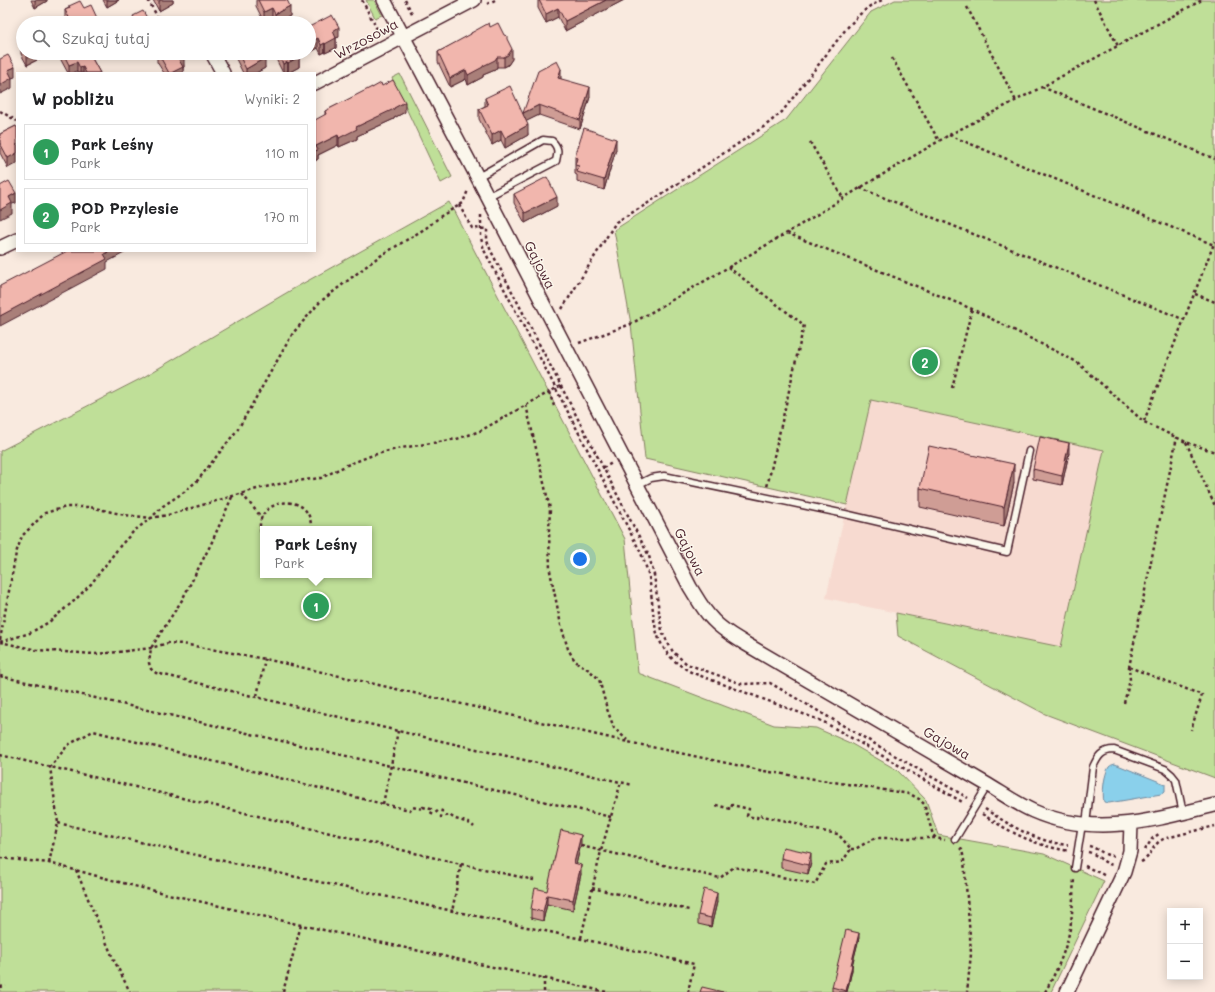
<!DOCTYPE html>
<html lang="pl">
<meta charset="utf-8">
<style>
body{margin:0;font-family:Mali,sans-serif;background:#f2f2f2;color:#202124}
.controls{position:absolute;right:12px;bottom:12px;display:grid;overflow:hidden;border-radius:0px;box-shadow:0 2px 10px #0003}
.controls button{width:36px;height:36px;display:grid;place-items:center;padding:0;border:0;border-bottom:1px solid #e0e0e0;background:#fff;color:#202124;font:20px sans-serif}
.you{position:absolute;left:580px;top:559px;width:14px;height:14px;margin:-10px;border:3px solid #fff;border-radius:50%;background:#1a73e8;box-shadow:0 0 0 6px #1a73e833}
.badge{display:grid;place-items:center;width:26px;height:26px;border-radius:50%;background:#7c3aed;color:#fff;font-size:13px;font-weight:700}
.pin{position:absolute;translate:-50% -50%;border:2px solid #fff;box-shadow:0 1px 4px #0006}
.popup{position:absolute;left:260px;top:526px;width:112px;height:52px;box-sizing:border-box;display:grid;place-content:center;border-radius:0px;background:#fff;filter:drop-shadow(0 1px 3px #0005);font-size:13px;white-space:nowrap;color:#757577}
.popup b{font-size:15px;color:#202124}
.popup::after{content:'';position:absolute;left:50%;top:100%;margin-left:-8px;border:8px solid transparent;border-top-color:#fff}
.list{margin:0;padding:0;list-style:none}
h2{display:flex;justify-content:space-between;align-items:center;height:52px;margin:0;padding:0 16px;font-size:17px}
h2 small{font-size:13px;font-weight:400;color:#757577}
.list li{display:grid;grid-template-columns:26px 1fr auto;gap:12px;align-items:center;box-sizing:border-box;height:56px;margin:0 8px 8px;padding:0 8px;border:1px solid #e0e0e0;border-radius:0px}
.list b{display:block;font-size:15px;white-space:nowrap}
.list p{margin:0;font-size:13px;white-space:nowrap;color:#757577}
.list em{font-size:13px;font-style:normal;color:#757577}
.icon{flex:none;width:22px;height:22px;fill:none;stroke:currentColor;stroke-width:2;stroke-linecap:round;stroke-linejoin:round}
.map{position:relative;flex:none;width:1215px;height:992px;overflow:hidden}
.search{position:absolute;background:#fff;box-shadow:0 2px 10px #0003;left:16px;top:16px;width:300px;height:44px;display:flex;align-items:center;gap:10px;box-sizing:border-box;padding:0 14px;border-radius:22px;color:#757577;font-size:15px}
.panel{position:absolute;background:#fff;box-shadow:0 2px 10px #0003;left:16px;top:72px;width:300px;height:180px;border-radius:0px}
.map>svg:first-child{display:block}
.built{fill:#f7dad0}
.green{fill:#bfdf98;stroke:#847f62;fill-rule:evenodd}
.water{fill:#8ad0eb;stroke:#70899e}
.lines{fill:none;stroke-linecap:round;stroke-linejoin:round}
.service-casing{stroke:#4a1f2b;stroke-width:9}
.minor-casing{stroke:#4a1f2b;stroke-width:16}
.path{stroke:#4a1f2b;stroke-width:2.5;stroke-dasharray:3 3;stroke-linecap:butt}
.service{stroke:#fbf7ec;stroke-width:6}
.minor{stroke:#fbf7ec;stroke-width:13}
.wall{fill:#cf9d95;stroke:#4a1f2b}
.shaded-wall{fill:#a97f79;stroke:#4a1f2b}
.building{fill:#f1b6ad;stroke:#4a1f2b}
.labels{text-anchor:middle;stroke-width:3;stroke-linejoin:round;paint-order:stroke}
.street-label{font-size:14px;fill:#4a1f2b;stroke:#fbf7ec}
</style>
<div class="map">
<svg width="1215" height="992" viewBox="0 0 1215 992">
<rect width="100%" height="100%" fill="#f9eadf"/>
<filter id="ink" filterUnits="userSpaceOnUse"><feTurbulence type="fractalNoise" baseFrequency=".025" numOctaves="2"/><feDisplacementMap in="SourceGraphic" scale="8" xChannelSelector="R" yChannelSelector="G"/><feConvolveMatrix kernelMatrix="1 2 1 2 8 2 1 2 1" color-interpolation-filters="sRGB"/></filter>
<g filter="url(#ink)">
<path class="built" d="M 870,400 L 1105,450 L 1061,648 L 826,598 Z"/>
<path class="green" d="M 366,0 L 374,0 L 382,15 L 375,18 Z
M 895,0 L 1215,0 L 1215,778 L 1045,714 L 898,636 L 896,613 L 1061,647 L 1104,450 L 871,400 L 847,505 L 645,459 L 631,324 L 614,230 L 786,120 L 871,12 Z
M 400,74 L 452,177 L 441,183 L 392,78 Z
M 449,202 L 625,539 L 638,673 L 774,725 L 816,728 L 850,743 L 897,770 L 926,800 L 938,835 L 1044,854 L 1104,881 L 1051,992 L 0,992 L 0,451 L 142,378 L 293,289 ZM 263,529 L 369,529 L 369,575 L 263,575 Z"/>
<path class="water" d="M 1115,764 L 1165,784 L 1165,791 L 1161,794 L 1109,803 L 1104,802 C 1102,794 1104,774 1109,767 C 1111,765 1112,765 1115,764 Z"/>
<g class="lines">
<defs>
<path id="service" d="M 478,177 L 543,140 L 552,141 C 559,148 558,152 556,161 L 487,197
M 637,485 L 651,478 L 664,476 L 845,514 L 1007,552 L 1029,451
M 1086,824 L 1093,767 C 1098,756 1102,750 1114,750 L 1165,769 L 1172,775 L 1176,780 L 1183,813
M 955,839 L 988,785
M 1075,868 L 1082,824"/>
<path id="minor" d="M 384,0 L 481,184 L 690,587 C 697,598 703,610 713,620 C 722,630 735,637 746,644 L 988,785 C 1003,794 1017,804 1033,811 C 1094,838 1154,820 1215,805
M 212,53 L 223,73
M 315,83 L 474,0
M 0,248 L 17,240
M 1067,992 L 1124,872 L 1130,851 L 1131,824"/>
</defs>
<use href="#service" class="service-casing"/>
<use href="#minor" class="minor-casing"/>
<path class="path" d="M 148,0 L 161,23
M 362,0 L 380,35
M 405,0 L 413,15
M 1094,0 L 1118,46
M 487,4 L 495,0
M 967,7 L 1016,101
M 892,58 L 939,141
M 1042,87 L 1215,159
M 0,111 L 17,121
M 949,135 L 1214,245
M 810,142 L 843,198
M 860,188 L 1185,320
M 459,205 L 472,228 L 487,229 L 487,241 L 491,251 L 649,556 L 654,575 L 661,626 L 663,634 L 673,652 L 687,664 L 742,684 L 770,683 L 968,798
M 481,215 L 481,238 L 484,250 L 641,553 C 644,561 647,569 649,577 C 656,619 648,650 693,673 L 822,721 L 964,803
M 787,233 L 972,309 L 1077,362 L 1144,422 L 1186,442 L 1215,452
M 728,267 L 804,325 L 767,487
M 1195,294 L 1215,302
M 562,309 L 616,222 L 642,207 L 765,126 L 782,112 L 846,29 L 859,15 L 870,6 L 882,0
M 579,343 L 631,324 L 787,233 L 860,188 L 949,135 L 1042,87 L 1202,0
M 952,388 L 972,309
M 549,392 L 554,406
M 526,405 L 550,509 L 549,530 L 550,571 L 561,625 L 568,649 L 575,661 L 589,670 L 599,679 L 607,709 L 614,728 L 627,740
M 1144,421 L 1215,241
M 1186,442 L 1215,506
M 603,468 L 612,463
M 242,494 L 262,518
M 232,497 L 211,544 L 182,600 L 151,648 L 149,663 L 151,669 L 156,673 L 398,731 L 633,785
M 263,538 C 245,500 313,486 311,529
M 0,640 L 16,553 L 22,536 L 45,513 L 66,507 L 90,507 L 125,515 L 151,518 L 168,515 L 257,489 L 288,482 L 321,478 L 347,465 L 373,455 L 401,448 L 457,439 L 480,431 L 560,386
M 0,642 L 37,650 L 94,654 L 118,652 L 151,648 L 168,643 L 183,644 L 265,659 L 628,742 L 764,771 L 910,794 L 919,799 L 924,804 L 933,835 L 936,838 L 945,840
M 0,642 L 30,633 L 49,622 L 74,601 L 91,584 L 120,546 L 134,531 L 151,518 L 163,506 L 184,492 L 198,480 L 238,429 L 293,333 L 320,302 L 377,258 L 426,228 L 441,216 L 463,203 L 468,190
M 1129,667 L 1202,695 L 1191,730
M 0,676 L 611,817
M 257,696 L 265,659
M 1124,703 L 1130,680 L 1129,667 L 1177,437
M 0,755 L 461,864 L 452,912
M 383,804 L 398,731
M 985,809 C 1011,826 1037,842 1068,845
M 982,814 C 1012,833 1033,845 1069,851
M 58,823 C 269,873 482,916 694,964 L 688,992
M 581,846 L 720,878 L 734,867 L 815,884 L 826,864 L 842,862 L 851,849 L 838,834 L 805,828 L 801,824 L 758,815 L 757,818 L 747,816 L 749,809 L 732,805 L 731,809 L 716,805
M 1089,846 C 1098,848 1104,856 1114,856
M 960,848 L 962,850 L 964,860 L 970,936 L 971,954 L 967,992
M 851,849 L 855,849 L 875,838 L 935,838
M 1145,850 L 1152,839 L 1160,833
M 1088,852 C 1098,854 1102,863 1113,865
M 0,858 L 49,863 L 138,887 L 301,925 L 607,992
M 1141,862 C 1154,855 1150,844 1166,838 L 1215,826
M 49,863 L 58,823 L 50,767 L 68,745 L 93,731 L 383,804 L 410,810 L 412,807 L 423,809 L 423,807 L 431,809 L 430,812 L 434,814 L 439,810 L 442,811 L 441,817 L 450,815 C 456,822 466,819 474,827
M 461,864 L 534,880
M 1085,866 L 1106,876
M 76,870 L 113,958 L 130,992
M 592,888 L 689,910
M 581,938 L 601,851 L 621,782
M 0,987 L 6,986
M 283,992 L 301,925
M 544,992 L 544,978
M 1045,992 C 1057,971 1068,946 1071,922 C 1073,907 1073,893 1074,878"/>
<use href="#service" class="service"/>
<use href="#minor" class="minor"/>
</g>
<path class="wall" d="M 31,0 L 47,0 L 47,1 L 35,8 Z
M 103,0 L 119,0 L 107,7 Z
M 153,0 L 173,0 L 173,3 L 159,11 Z
M 256,0 L 287,0 L 290,16 L 276,23 L 275,23 L 272,17 L 264,22 L 256,6 Z
M 538,0 L 624,0 L 565,31 L 558,17 L 546,23 L 538,8 Z
M 69,6 L 97,23 L 67,23 L 65,20 L 65,10 L 69,8 Z
M 309,27 L 339,37 L 336,38 L 336,48 L 325,53 L 325,52 L 321,54 L 318,48 L 309,53 Z
M 490,27 L 507,40 L 512,59 L 508,65 L 504,67 L 497,67 L 495,70 L 483,75 L 483,77 L 468,85 L 466,79 L 450,87 L 438,62 L 438,52 L 471,35 L 471,33 Z
M 23,30 L 23,53 L 49,53 L 49,54 L 27,65 L 21,54 L 21,48 L 18,42 L 18,33 Z
M 61,53 L 89,53 L 100,73 L 78,73 L 77,71 L 73,73 L 68,73 L 61,60 Z
M 157,53 L 182,53 L 184,67 L 183,68 L 183,73 L 164,73 L 157,62 Z
M 235,53 L 262,53 L 265,68 L 256,73 L 243,73 L 235,57 Z
M 274,53 L 308,53 L 299,58 L 299,67 L 288,73 L 288,71 L 285,73 L 283,73 L 274,55 Z
M 561,79 L 590,97 L 580,129 L 539,115 L 526,121 L 528,135 L 505,148 L 501,140 L 492,145 L 479,119 L 479,109 L 485,106 L 485,98 L 523,114 Z
M 382,86 L 405,112 L 394,118 L 394,119 L 357,136 L 357,139 L 339,147 L 338,145 L 318,155 L 318,159 L 315,161 L 325,115 L 325,111 L 372,88 Z
M 16,126 L 8,168 L 0,153 L 0,134 Z
M 616,149 L 604,190 L 577,181 L 577,175 L 575,174 L 575,157 Z
M 514,194 L 557,206 L 525,223 L 514,203 Z
M 1069,453 L 1062,485 L 1033,479 L 1033,469 Z
M 1014,483 L 1004,526 L 920,507 L 920,488 Z
M 581,844 L 576,864 L 581,874 L 573,910 L 547,904 L 543,921 L 531,918 L 531,909 L 547,891 Z
M 781,858 L 811,863 L 808,874 L 781,868 Z
M 717,902 L 711,927 L 698,924 L 698,915 Z
M 859,938 L 852,965 L 852,970 L 847,992 L 832,992 L 832,987 Z"/>
<path class="shaded-wall" d="M 35,0 L 47,0 L 47,1 L 35,8 Z
M 107,0 L 119,0 L 107,7 Z
M 161,0 L 173,0 L 173,3 L 159,11 L 159,1 Z
M 606,0 L 624,0 L 565,31 L 565,21 Z
M 290,6 L 290,16 L 276,23 L 275,23 L 275,14 Z
M 272,8 L 272,17 L 264,22 L 264,12 Z
M 558,8 L 558,17 L 546,23 L 546,14 Z
M 97,18 L 97,23 L 87,23 Z
M 339,27 L 339,37 L 336,38 L 336,48 L 325,53 L 325,44 L 333,31 Z
M 318,38 L 318,48 L 309,53 L 309,43 Z
M 325,43 L 325,52 L 321,54 L 321,45 Z
M 512,49 L 512,59 L 508,65 L 504,67 L 504,57 Z
M 31,53 L 49,53 L 49,54 L 27,65 L 27,55 Z
M 295,53 L 308,53 L 299,58 L 299,67 L 288,73 L 288,63 Z
M 184,57 L 184,67 L 183,68 L 183,73 L 171,73 L 179,60 Z
M 497,57 L 497,67 L 495,70 L 483,75 L 483,77 L 468,85 L 468,75 Z
M 265,58 L 265,68 L 256,73 L 246,73 L 246,69 Z
M 77,62 L 77,71 L 73,73 L 69,73 L 69,65 Z
M 288,62 L 288,71 L 283,73 L 283,64 Z
M 15,67 L 15,77 L 12,78 L 12,88 L 0,94 L 0,85 L 8,70 Z
M 83,67 L 83,73 L 80,73 L 80,68 Z
M 561,69 L 561,79 L 558,78 Z
M 466,70 L 466,79 L 450,87 L 450,78 Z
M 590,87 L 590,97 L 580,129 L 580,120 Z
M 405,102 L 405,112 L 394,118 L 394,119 L 357,136 L 357,139 L 339,147 L 339,138 L 356,127 Z
M 539,105 L 539,115 L 523,123 L 523,113 Z
M 528,125 L 528,135 L 505,148 L 505,138 Z
M 501,130 L 501,140 L 492,145 L 492,135 Z
M 338,135 L 338,145 L 318,155 L 318,159 L 315,161 L 315,151 L 316,146 Z
M 616,139 L 616,149 L 604,190 L 604,180 Z
M 17,144 L 17,163 L 8,168 L 8,158 Z
M 16,193 L 16,203 L 12,204 L 12,213 L 0,219 L 0,210 L 9,197 Z
M 557,197 L 557,206 L 525,223 L 525,213 Z
M 110,251 L 128,251 L 107,262 L 107,269 L 0,326 L 0,316 Z
M 1069,443 L 1069,453 L 1062,485 L 1062,476 Z
M 1014,464 L 1014,483 L 1004,526 L 1004,507 Z
M 581,835 L 581,844 L 574,873 L 574,863 Z
M 811,853 L 811,863 L 808,874 L 808,865 Z
M 581,865 L 581,874 L 573,910 L 573,900 Z
M 717,893 L 717,902 L 711,927 L 711,918 Z
M 547,895 L 547,904 L 543,921 L 543,912 Z
M 859,933 L 859,938 L 851,970 L 851,965 Z
M 852,965 L 852,970 L 847,992 L 846,992 Z"/>
<path class="building" d="M 258,0 L 287,0 L 290,6 L 275,14 L 272,8 L 264,12 Z
M 539,0 L 606,0 L 565,21 L 558,8 L 546,14 Z
M 80,1 L 84,8 L 91,5 L 97,18 L 87,23 L 72,23 L 65,10 L 70,8 L 69,6 Z
M 143,11 L 150,23 L 127,23 L 134,19 L 133,16 Z
M 332,15 L 339,27 L 333,31 L 336,38 L 325,44 L 325,43 L 321,45 L 318,38 L 309,43 L 309,27 Z
M 489,23 L 490,27 L 498,23 L 504,35 L 507,36 L 507,39 L 512,49 L 508,55 L 504,57 L 497,57 L 495,60 L 483,66 L 483,67 L 468,75 L 466,70 L 450,78 L 438,52 L 471,34 L 471,33 Z
M 23,30 L 23,42 L 18,33 Z
M 26,53 L 31,53 L 27,55 Z
M 63,53 L 89,53 L 100,73 L 86,73 L 83,67 L 80,68 L 77,62 L 69,65 Z
M 158,53 L 182,53 L 184,57 L 179,60 L 183,67 L 171,73 L 169,73 Z
M 238,53 L 262,53 L 265,58 L 246,69 Z
M 278,53 L 297,53 L 299,57 L 288,63 L 288,62 L 283,64 Z
M 8,55 L 15,67 L 8,70 L 12,78 L 0,85 L 0,59 Z
M 557,61 L 561,69 L 558,78 L 590,87 L 580,120 L 539,105 L 523,113 L 538,71 Z
M 393,80 L 405,102 L 394,108 L 394,109 L 356,127 L 357,129 L 339,138 L 338,135 L 316,146 L 318,150 L 315,151 L 315,120 L 326,114 L 325,111 L 372,87 L 372,88 L 381,83 L 382,86 Z
M 510,86 L 528,125 L 505,138 L 501,130 L 492,135 L 479,109 L 488,105 L 485,98 Z
M 16,126 L 17,128 L 17,144 L 16,145 L 17,146 L 17,153 L 8,158 L 0,143 L 0,134 Z
M 584,128 L 616,139 L 604,180 L 577,172 L 579,166 L 575,165 L 577,158 L 575,157 Z
M 547,177 L 557,197 L 525,213 L 514,194 Z
M 9,181 L 16,193 L 9,197 L 12,203 L 0,210 L 0,186 Z
M 67,251 L 110,251 L 104,254 L 107,259 L 0,316 L 0,286 Z
M 1040,437 L 1069,443 L 1062,476 L 1033,469 Z
M 929,446 L 1014,464 L 1004,507 L 920,488 Z
M 561,830 L 581,835 L 574,863 L 581,865 L 573,900 L 547,895 L 543,912 L 531,909 L 535,888 L 547,891 Z
M 783,847 L 811,853 L 808,865 L 781,858 Z
M 704,889 L 717,893 L 711,918 L 698,915 Z
M 846,930 L 859,933 L 851,965 L 852,965 L 846,991 L 832,987 Z
M 702,987 L 723,992 L 700,992 Z"/>
</g>
<g class="labels">
<g class="street-label">
<text transform="translate(366 39) rotate(-28)" y="5">Wrzosowa</text>
<text transform="translate(540 265) rotate(63)" y="5">Gajowa</text>
<text transform="translate(690 552) rotate(63)" y="5">Gajowa</text>
<text transform="translate(947 743) rotate(30)" y="5">Gajowa</text>
</g>
</g>
</svg>
<div class="controls">
<button>+</button>
<button>−</button>
</div>
<div class="you"></div>
<div class="pin badge" style="left:316px;top:606px;background:#2e9e5b">1</div>
<div class="popup"><b>Park Leśny</b>Park</div>
<div class="pin badge" style="left:925px;top:362px;background:#2e9e5b">2</div>
<div class="search"><svg class="icon" aria-label="search" viewBox="0 0 24 24"><circle cx="10" cy="10" r="6"/><path d="M15 15l6 6"/></svg>Szukaj tutaj</div>
<section class="panel">
<h2>W pobliżu<small>Wyniki: 2</small></h2>
<ul class="list">
<li><span class="badge" style="background:#2e9e5b">1</span><div><b>Park Leśny</b><p>Park</p></div><em>110 m</em></li>
<li><span class="badge" style="background:#2e9e5b">2</span><div><b>POD Przylesie</b><p>Park</p></div><em>170 m</em></li>
</ul>
</section>
</div>
